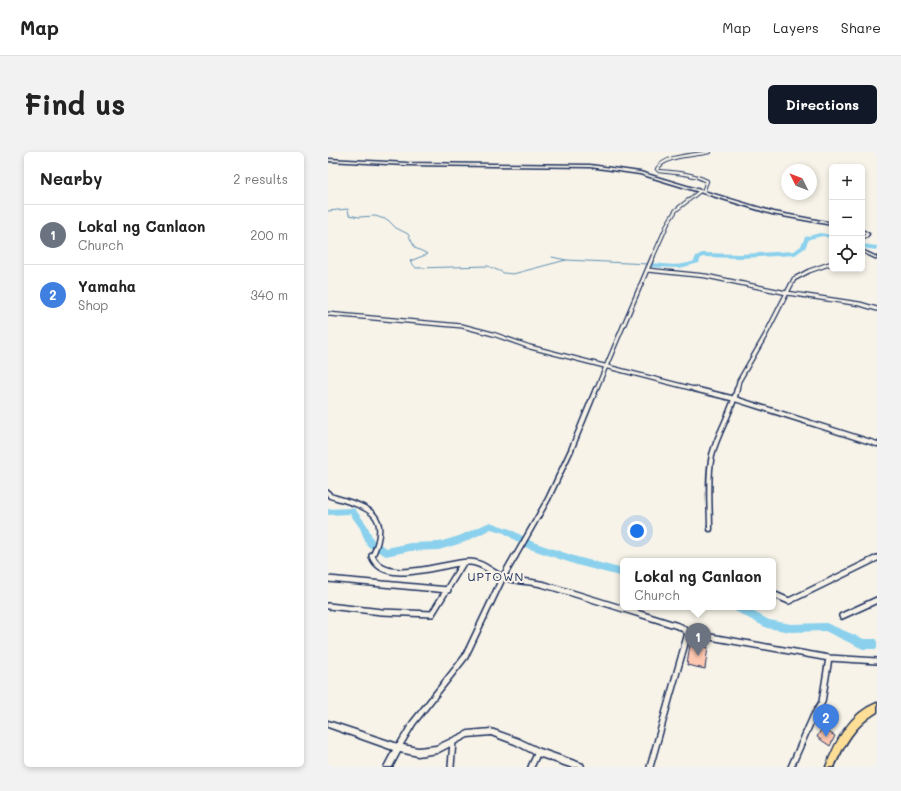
<!DOCTYPE html>
<meta charset="utf-8">
<style>
body{margin:0;font-family:Mali,sans-serif;background:#f2f2f2;color:#222}
.controls{position:absolute;right:12px;top:12px;display:grid;overflow:hidden;border-radius:6px;box-shadow:0 2px 6px #0003}
.controls button{width:36px;height:36px;display:grid;place-items:center;padding:0;border:0;border-bottom:1px solid #e0e0e0;background:#fff;color:#222;font:20px sans-serif}
.compass{position:absolute;left:453px;top:12px;width:36px;height:36px;border-radius:50%;background:#fff;box-shadow:0 2px 6px #0003;rotate:312deg}
.you{position:absolute;left:309px;top:379px;width:14px;height:14px;margin:-10px;border:3px solid #fff;border-radius:50%;background:#1a73e8;box-shadow:0 0 0 6px #1a73e833}
.badge{display:grid;place-items:center;width:26px;height:26px;border-radius:50%;background:#111827;color:#fff;font-size:13px;font-weight:700}
.pin{position:absolute;translate:-50% -33px;filter:drop-shadow(0 1px 2px #0008)}
.pin::after{content:'';position:absolute;top:21px;width:14px;height:12px;background:inherit;clip-path:polygon(0 0,100% 0,50% 100%)}
.popup{position:absolute;left:292px;top:406px;width:156px;height:52px;box-sizing:border-box;display:grid;place-content:center;border-radius:6px;background:#fff;filter:drop-shadow(0 1px 3px #0005);font-size:13px;white-space:nowrap;color:#767676}
.popup b{font-size:15px;color:#222}
.popup::after{content:'';position:absolute;left:50%;top:100%;margin-left:-8px;border:8px solid transparent;border-top-color:#fff}
.list{margin:0;padding:0;list-style:none}
h2{display:flex;justify-content:space-between;align-items:center;height:52px;margin:0;padding:0 16px;font-size:17px}
h2 small{font-size:13px;font-weight:400;color:#767676}
.list li{display:grid;grid-template-columns:26px 1fr auto;gap:12px;align-items:center;box-sizing:border-box;height:60px;padding:0 16px;border-top:1px solid #e0e0e0}
.list b{display:block;font-size:15px;white-space:nowrap}
.list p{margin:0;font-size:13px;white-space:nowrap;color:#767676}
.list em{font-size:13px;font-style:normal;color:#767676}
.icon{flex:none;width:22px;height:22px;fill:none;stroke:currentColor;stroke-width:2;stroke-linecap:round;stroke-linejoin:round}
.map{position:relative;flex:none;width:549px;height:615px;overflow:hidden;border-radius:6px}
header{display:flex;align-items:center;gap:24px;box-sizing:border-box;height:56px;padding:0 20px;background:#fff;border-bottom:1px solid #e0e0e0}
header strong{font-size:19px}
nav{display:flex;gap:22px;margin-inline-start:auto;font-size:14px}
.intro{display:flex;align-items:center;justify-content:space-between;box-sizing:border-box;height:96px;padding:0 24px}
h1{margin:0;font-size:28px}
.button{padding:10px 18px;border-radius:6px;background:#111827;color:#fff;font-size:14px;font-weight:700}
main{display:flex;gap:24px;padding:0 24px}
aside{flex:1;background:#fff;border-radius:6px;box-shadow:0 2px 6px #0003}
.map>svg:first-child{display:block}
.lines{fill:none;stroke-linecap:round;stroke-linejoin:round}
.stream{stroke:#5e90b4;stroke-width:1}
.river{fill:#8bd1ed;fill-rule:evenodd}
.building{fill:#fdc7b0;stroke:#1b2f5e}
.minor-far3-casing{stroke:#1b2f5e;stroke-width:4.5}
.minor-far2-casing{stroke:#1b2f5e;stroke-width:5.5}
.minor-far1-casing{stroke:#1b2f5e;stroke-width:7}
.minor-casing{stroke:#1b2f5e;stroke-width:8}
.tertiary-casing{stroke:#1b2f5e;stroke-width:3}
.primary-casing{stroke:#1b2f5e;stroke-width:3}
.minor-far3{stroke:#f7f3e8;stroke-width:2.5}
.minor-far2{stroke:#f7f3e8;stroke-width:3}
.minor-far1{stroke:#f7f3e8;stroke-width:4}
.minor{stroke:#f7f3e8;stroke-width:5}
.tertiary{fill:#f7f3e8;fill-rule:evenodd}
.primary{fill:#fcde96;fill-rule:evenodd}
.labels{text-anchor:middle;stroke-width:4;stroke-linejoin:round;paint-order:stroke}
.neighbourhood-label{font-size:12px;letter-spacing:1px;fill:#1b2f5e;stroke:#f7f3e8}
</style>
<header>
<strong>Map</strong>
<nav><a>Map</a><a>Layers</a><a>Share</a></nav>
</header>
<div class="intro"><h1>Find us</h1><a class="button">Directions</a></div>
<main>
<aside>
<h2>Nearby<small>2 results</small></h2>
<ul class="list">
<li><span class="badge" style="background:#6b7280">1</span><div><b>Lokal ng Canlaon</b><p>Church</p></div><em>200 m</em></li>
<li><span class="badge" style="background:#3f7fe0">2</span><div><b>Yamaha</b><p>Shop</p></div><em>340 m</em></li>
</ul>
</aside>
<div class="map">
<svg width="549" height="615" viewBox="0 0 549 615">
<rect width="100%" height="100%" fill="#f7f3e8"/>
<filter id="ink" filterUnits="userSpaceOnUse"><feTurbulence type="fractalNoise" baseFrequency=".025" numOctaves="2"/><feDisplacementMap in="SourceGraphic" scale="8" xChannelSelector="R" yChannelSelector="G"/><feConvolveMatrix kernelMatrix="1 2 1 2 8 2 1 2 1" color-interpolation-filters="sRGB"/></filter>
<g filter="url(#ink)">
<g class="lines">
<path class="stream" d="M 0,59 L 20,57 L 21,63 L 31,65 L 47,64 L 60,68 L 68,76 L 80,82 L 87,96 L 100,102 L 82,109 L 88,116 L 160,114 L 176,121 L 185,122 L 238,108
M 224,105 L 238,108 L 320,112"/>
<path class="river" d="M 492,81 L 504,83 L 504,87 L 495,84 L 481,87 L 477,96 L 467,103 L 412,106 L 375,105 L 373,106 L 371,111 L 352,116 L 323,115 L 320,113 L 323,111 C 338,112 352,115 366,109 L 368,104 L 374,101 L 412,102 L 466,99 L 473,94 L 477,85 Z
M 534,92 L 549,94 L 549,98 L 534,96 Z
M 24,356 L 27,357 L 39,373 L 46,389 L 59,396 L 82,391 L 111,390 L 131,384 L 162,370 L 182,377 L 205,390 L 249,405 L 295,417 L 295,425 L 249,413 L 199,396 L 176,381 L 163,377 L 137,390 L 111,398 L 82,399 L 58,404 L 39,394 L 32,376 L 22,362 L 0,363 L 0,357 Z
M 403,455 L 417,455 L 441,468 L 463,472 L 498,471 L 536,487 L 549,487 L 549,497 L 535,497 L 497,479 L 463,480 L 439,476 L 405,458 Z"/>
</g>
<path class="building" d="M 362,492 L 380,495 L 377,517 L 359,513 Z
M 494,576 L 507,584 L 502,594 L 489,585 Z"/>
<g class="lines">
<defs>
<path id="minor-far3" d="M 375,40 L 379,29 C 364,21 347,21 331,19 L 329,17 C 339,2 365,4 381,0
M 325,105 L 340,71 L 348,58 L 372,39"/>
<path id="minor-far2" d="M 319,118 L 378,124 L 459,141 L 532,152 L 549,157
M 0,162 L 134,174 L 165,182 L 202,195 L 370,238
M 268,238 L 325,104
M 409,238 L 411,229 L 437,184 L 466,127 L 481,119 L 504,111"/>
<path id="minor-far1" d="M 366,237 L 407,247 L 549,292
M 0,341 L 2,344 C 39,355 65,360 44,405
M 382,377 C 382,354 379,325 384,303 C 390,280 404,260 409,237
M 187,405 L 220,347 L 243,298 L 268,237"/>
<path id="minor" d="M 44,404 C 56,436 117,410 142,410 C 154,410 164,421 175,425 C 188,430 203,429 217,433 C 262,446 308,461 353,475 L 360,481 L 501,506
M 0,427 L 120,438
M 445,442 L 461,449 L 549,406
M 0,454 L 54,460 L 104,462 L 135,411
M 514,464 L 549,448
M 70,596 L 85,571 L 137,505 L 175,425 L 187,404
M 123,615 L 125,589
M 203,615 L 210,600
M 322,615 L 360,481
M 463,615 L 485,565 L 494,550 L 501,506 L 549,509"/>
<path id="tertiary" d="M 0,7 L 79,11 L 262,13 L 312,20 L 446,60 L 504,71 L 504,73 L 444,62 L 312,22 L 262,15 L 79,13 L 0,9 Z
M 534,78 L 540,81 L 541,82 L 539,85 L 534,86 L 534,84 L 537,83 L 537,82 L 534,80 Z
M 534,98 L 549,105 L 549,107 L 534,100 Z
M 0,569 L 70,592 L 90,596 L 108,594 L 140,579 L 163,577 L 191,587 L 212,597 L 255,612 L 256,615 L 242,615 L 210,604 L 187,592 L 163,583 L 140,585 L 109,601 L 90,604 L 72,600 L 64,615 L 56,615 L 65,598 L 0,575 Z"/>
<path id="primary" d="M 549,551 L 549,560 C 526,574 517,591 506,615 L 498,615 C 508,589 521,562 549,551 Z"/>
</defs>
<use href="#minor-far3" class="minor-far3-casing"/>
<use href="#minor-far2" class="minor-far2-casing"/>
<use href="#minor-far1" class="minor-far1-casing"/>
<use href="#minor" class="minor-casing"/>
<use href="#tertiary" class="tertiary-casing"/>
<use href="#primary" class="primary-casing"/>
<use href="#minor-far3" class="minor-far3"/>
<use href="#minor-far2" class="minor-far2"/>
<use href="#minor-far1" class="minor-far1"/>
<use href="#minor" class="minor"/>
<use href="#tertiary" class="tertiary"/>
<use href="#primary" class="primary"/>
</g>
</g>
<g class="labels">
<g class="neighbourhood-label">
<text x="168" y="429">UPTOWN</text>
</g>
</g>
</svg>
<div class="controls">
<button>+</button>
<button>−</button>
<button><svg class="icon" aria-label="locate" viewBox="0 0 24 24"><circle cx="12" cy="12" r="6"/><path d="M12 2v4M12 18v4M2 12h4M18 12h4"/></svg></button>
</div>
<svg class="compass" viewBox="-18 -18 36 36"><path d="M0-13l5 13h-10z" fill="#e53935"/><path d="M0 13l5-13h-10z" fill="#767676"/></svg>
<div class="you"></div>
<div class="pin badge" style="left:370px;top:504px;background:#6b7280">1</div>
<div class="popup"><b>Lokal ng Canlaon</b>Church</div>
<div class="pin badge" style="left:498px;top:585px;background:#3f7fe0">2</div>
</div>
</main>
